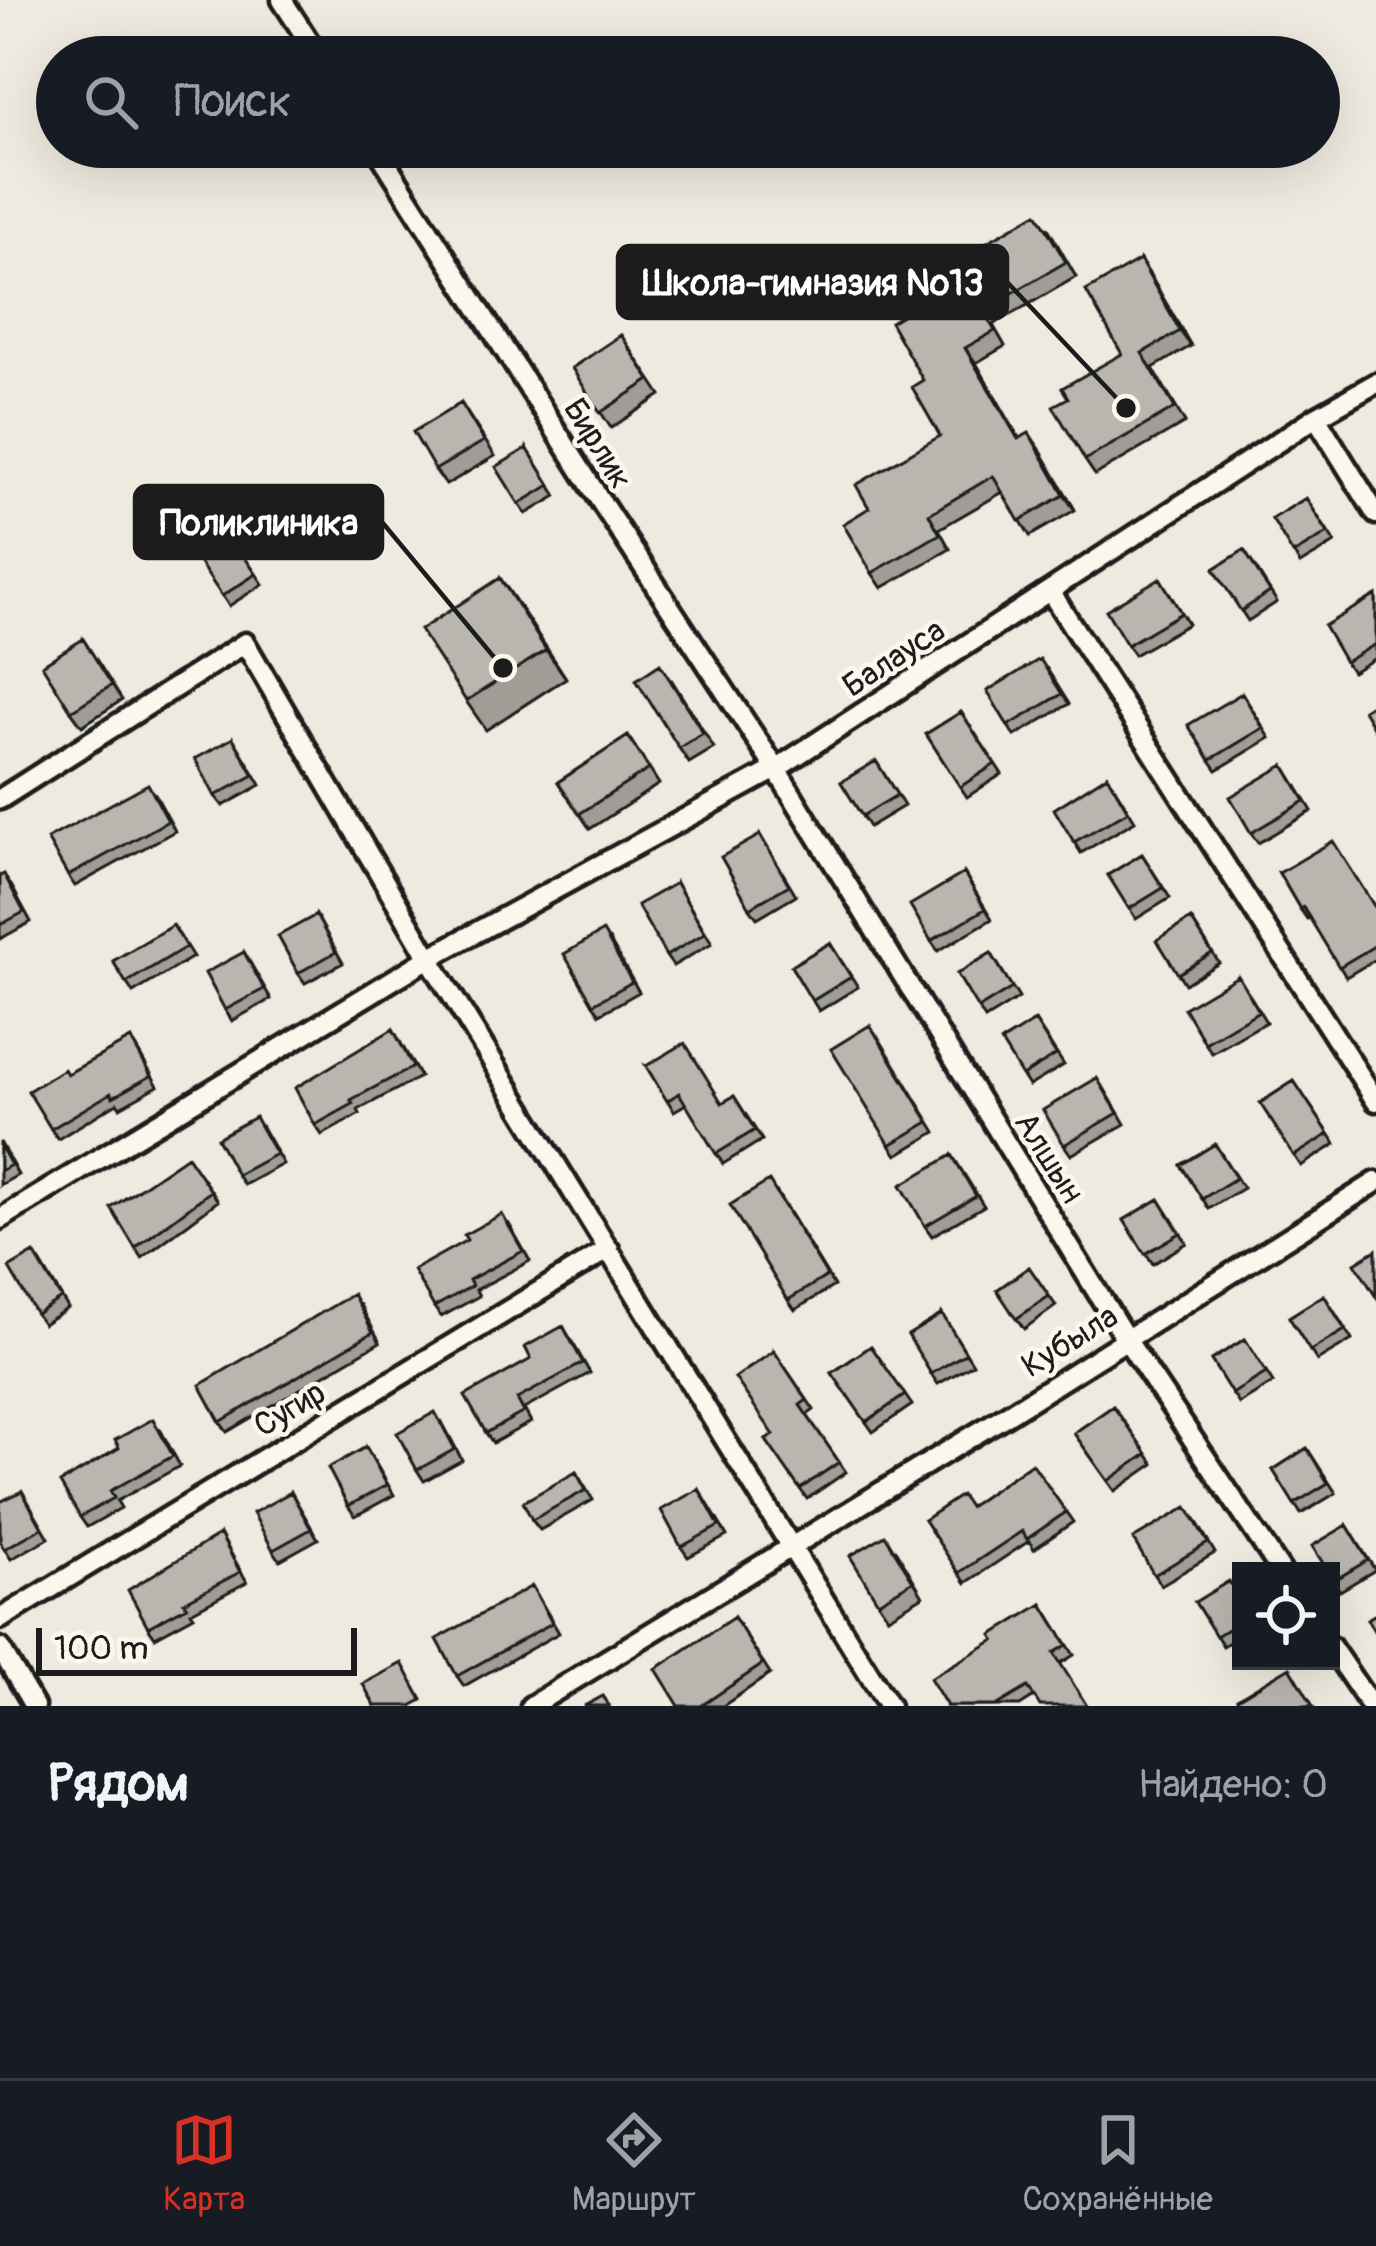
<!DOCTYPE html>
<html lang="ru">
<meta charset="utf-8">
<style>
body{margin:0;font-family:Pangolin,sans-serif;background:#242831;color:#f1f3f6}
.controls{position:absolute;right:36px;bottom:36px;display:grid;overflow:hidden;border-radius:0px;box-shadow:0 12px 48px #0002}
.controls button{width:108px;height:108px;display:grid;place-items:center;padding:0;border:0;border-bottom:3px solid #363941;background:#171b24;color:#f1f3f6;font:60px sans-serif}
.scale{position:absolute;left:36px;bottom:30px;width:321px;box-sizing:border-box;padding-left:12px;border:6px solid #1c1c1c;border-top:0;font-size:33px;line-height:42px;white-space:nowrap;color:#1c1c1c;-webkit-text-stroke:9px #fbf7ec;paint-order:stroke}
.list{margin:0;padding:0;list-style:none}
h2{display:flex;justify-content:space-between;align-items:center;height:156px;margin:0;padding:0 48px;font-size:51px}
h2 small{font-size:39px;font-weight:400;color:#9ea1a6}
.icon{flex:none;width:66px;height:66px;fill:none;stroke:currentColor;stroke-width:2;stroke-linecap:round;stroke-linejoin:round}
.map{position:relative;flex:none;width:1376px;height:1706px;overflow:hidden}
.search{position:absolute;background:#171b24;box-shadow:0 12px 48px #0002;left:36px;right:36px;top:36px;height:132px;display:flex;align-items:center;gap:30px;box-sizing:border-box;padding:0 42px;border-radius:66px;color:#9ea1a6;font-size:45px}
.sheet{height:372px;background:#171b24}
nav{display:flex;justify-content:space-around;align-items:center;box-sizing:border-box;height:168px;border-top:3px solid #363941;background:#171b24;font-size:33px;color:#9ea1a6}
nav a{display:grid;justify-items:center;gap:6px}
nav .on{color:#d93025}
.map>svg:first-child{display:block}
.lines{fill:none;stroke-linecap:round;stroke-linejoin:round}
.minor-casing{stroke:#1c1c1c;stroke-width:27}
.minor{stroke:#fbf7ec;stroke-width:18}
.wall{fill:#9f9d96;stroke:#1c1c1c;stroke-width:3}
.shaded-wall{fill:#827f7a;stroke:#1c1c1c;stroke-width:3}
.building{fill:#b9b6af;stroke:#1c1c1c;stroke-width:3}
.labels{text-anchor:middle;stroke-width:9;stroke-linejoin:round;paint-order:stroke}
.street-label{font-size:33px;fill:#1c1c1c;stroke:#fbf7ec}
.leader{fill:none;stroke:#1c1c1c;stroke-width:4.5}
.callout-dot{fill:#1c1c1c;stroke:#fbf7ec;stroke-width:4.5}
.callout{fill:#1c1c1c;stroke:#1c1c1c;stroke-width:4.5}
.callout-label{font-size:36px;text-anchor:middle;font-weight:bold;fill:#fff}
</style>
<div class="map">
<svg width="1376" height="1706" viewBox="0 0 1376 1706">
<rect width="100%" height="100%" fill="#eeeadf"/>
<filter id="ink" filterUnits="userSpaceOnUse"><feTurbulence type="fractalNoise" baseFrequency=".00833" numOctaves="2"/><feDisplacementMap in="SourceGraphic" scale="24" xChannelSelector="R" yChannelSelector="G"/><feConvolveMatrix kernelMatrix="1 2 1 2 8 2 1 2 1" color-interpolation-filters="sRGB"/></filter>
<g filter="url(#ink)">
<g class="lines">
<defs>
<path id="minor" d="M 282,0 L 319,57
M 376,147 L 605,508 L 776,769 L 1126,1339 L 1281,1571
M 1316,417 L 1376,514
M 1050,591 L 1376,1101
M 0,799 L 245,643 L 429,958 L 889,1706
M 0,1219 L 429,958 L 776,769 L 1316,417 L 1376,383
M 0,1619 L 609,1249
M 1331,1647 L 1371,1706
M 0,1648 L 34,1706
M 531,1706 L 1002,1418 L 1376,1182"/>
</defs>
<use href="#minor" class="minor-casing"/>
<use href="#minor" class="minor"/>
</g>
<path class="wall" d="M 1048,228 L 1076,277 L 993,325 L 1005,346 L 976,363 L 1019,438 L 1039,448 L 1075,510 L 1030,536 L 1003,492 L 939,529 L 950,549 L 882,588 L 872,573 L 869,508 L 940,436 L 923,380 Z
M 1140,260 L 1191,346 L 1153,368 L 1185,423 L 1095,475 L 1085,460 L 1068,398 L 1122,354 Z
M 621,335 L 661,395 L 611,428 L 572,368 Z
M 461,403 L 495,456 L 446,485 L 435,470 Z
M 527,448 L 557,496 L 526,514 L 519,504 Z
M 1306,498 L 1335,543 L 1300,564 L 1272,519 Z
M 233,540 L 263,584 L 229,606 L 199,562 Z
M 1244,550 L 1277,602 L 1248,621 L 1214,569 Z
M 500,578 L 566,678 L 486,730 L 466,701 Z
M 1160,578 L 1188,624 L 1134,655 L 1127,645 Z
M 1376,595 L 1376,658 L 1352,672 L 1345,662 Z
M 83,639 L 122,700 L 82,726 L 71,711 Z
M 1047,669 L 1069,704 L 1015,736 L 1008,726 Z
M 671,679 L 714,748 L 689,763 L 679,748 Z
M 1242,693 L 1270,738 L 1217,770 L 1210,760 Z
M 961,712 L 1002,774 L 967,797 L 926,734 Z
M 628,736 L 659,784 L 590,829 L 558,782 Z
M 233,738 L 261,785 L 223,806 L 215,796 Z
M 876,761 L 904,806 L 869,827 L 841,782 Z
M 1284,765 L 1312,811 L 1258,843 L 1251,833 Z
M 1107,775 L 1135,821 L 1081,853 L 1074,842 Z
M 155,794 L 175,831 L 75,886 L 68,876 Z
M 760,835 L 796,895 L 757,918 L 750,908 Z
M 1142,854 L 1170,898 L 1136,919 L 1108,875 Z
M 964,873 L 992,919 L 938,951 L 931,941 Z
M 1279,873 L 1376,908 L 1376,959 L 1346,977 L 1310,918 L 1307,919 L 1300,909 Z
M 0,876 L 11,885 L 31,922 L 0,939 Z
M 676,883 L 712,943 L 673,966 L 666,956 Z
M 316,915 L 343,963 L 305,983 L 298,973 Z
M 1191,919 L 1219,963 L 1185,984 L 1157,940 Z
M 173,925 L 193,957 L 133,993 L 113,961 Z
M 610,941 L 639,992 L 600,1014 L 593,1004 Z
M 830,943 L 858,987 L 819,1011 L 791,966 Z
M 244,952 L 271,999 L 232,1021 L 225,1010 Z
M 991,953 L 1019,998 L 985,1019 L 957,974 Z
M 1238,976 L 1266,1022 L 1212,1053 L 1205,1043 Z
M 1035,1021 L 1064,1065 L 1029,1086 L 1001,1042 Z
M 393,1029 L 420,1077 L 358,1110 L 360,1114 L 322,1135 L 315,1125 Z
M 877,1035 L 936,1132 L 897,1155 L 890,1145 Z
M 131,1039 L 158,1086 L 120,1107 L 117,1103 L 58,1139 L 51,1129 L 67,1074 Z
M 646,1066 L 722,1103 L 734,1096 L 762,1140 L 723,1164 L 686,1104 L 674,1111 Z
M 1294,1081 L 1336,1144 L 1301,1166 L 1260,1103 Z
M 1104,1088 L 1125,1124 L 1071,1155 L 1064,1145 Z
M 262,1127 L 283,1164 L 244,1185 L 237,1175 Z
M 0,1142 L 18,1175 L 0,1185 Z
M 1215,1144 L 1243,1188 L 1209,1209 L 1181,1165 Z
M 952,1155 L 984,1206 L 932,1236 L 925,1226 Z
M 187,1156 L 218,1201 L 142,1258 L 135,1248 Z
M 776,1191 L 834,1286 L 795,1310 L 788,1300 Z
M 1159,1199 L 1187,1243 L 1153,1264 L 1124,1220 Z
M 509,1224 L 530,1261 L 476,1290 L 479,1296 L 441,1317 L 434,1307 Z
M 41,1263 L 68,1308 L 43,1324 L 36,1314 Z
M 1029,1267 L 1056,1306 L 1024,1329 L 997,1290 Z
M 1324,1295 L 1352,1340 L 1317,1361 L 1289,1317 Z
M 360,1305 L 380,1342 L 227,1432 L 220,1422 Z
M 942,1314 L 973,1364 L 938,1384 L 931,1374 Z
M 563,1326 L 590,1373 L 524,1409 L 531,1422 L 493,1443 L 486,1433 L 531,1359 Z
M 1245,1339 L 1273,1383 L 1239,1404 L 1211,1360 Z
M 871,1346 L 912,1405 L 873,1432 L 832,1373 Z
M 774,1351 L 814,1410 L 807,1415 L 846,1472 L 807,1499 L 766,1440 L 774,1435 Z
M 1113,1406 L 1154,1464 L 1115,1491 L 1074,1433 Z
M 442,1422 L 462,1460 L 424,1481 L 417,1470 Z
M 160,1429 L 180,1466 L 117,1501 L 121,1508 L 87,1527 L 80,1517 Z
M 366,1447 L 394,1495 L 355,1516 L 348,1506 Z
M 1307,1448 L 1336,1493 L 1301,1514 L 1273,1470 Z
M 1032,1463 L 1073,1522 L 1034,1549 L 1029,1541 L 966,1583 L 924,1520 L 969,1507 Z
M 576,1472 L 593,1500 L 540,1530 L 532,1520 Z
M 699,1489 L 727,1536 L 688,1557 L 681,1547 Z
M 22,1491 L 49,1538 L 11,1559 L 0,1542 Z
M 291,1492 L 318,1539 L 280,1560 L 273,1550 Z
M 1194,1517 L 1215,1553 L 1161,1585 L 1154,1575 Z
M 1347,1525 L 1375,1570 L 1340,1591 L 1331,1577 Z
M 220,1534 L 247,1582 L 191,1612 L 194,1616 L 155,1637 L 148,1627 Z
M 896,1550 L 923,1596 L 888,1617 L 878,1602 Z
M 532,1586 L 559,1633 L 464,1686 L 457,1676 Z
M 1241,1599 L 1241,1635 L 1223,1646 L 1195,1602 Z
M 1042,1604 L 1074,1655 L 1061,1663 L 1034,1697 L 1020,1706 L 947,1706 L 995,1640 Z
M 734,1617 L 770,1674 L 723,1706 L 679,1706 Z"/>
<path class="shaded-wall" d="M 1140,260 L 1150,275 L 1191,346 L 1180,331 Z
M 965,348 L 976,363 L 1028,454 L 1018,439 Z
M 1029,433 L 1039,448 L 1075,510 L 1064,495 Z
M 500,578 L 520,607 L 566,678 L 546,650 Z"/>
<path class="building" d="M 1037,213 L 1066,262 L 983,310 L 995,331 L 965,348 L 1018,439 L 1029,433 L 1064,495 L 1019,521 L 993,476 L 929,514 L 940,534 L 872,573 L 843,524 L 869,508 L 856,485 L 940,436 L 912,387 L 923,380 L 890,322 L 968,276 L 958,259 Z
M 1140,260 L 1180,331 L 1142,353 L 1175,408 L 1085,460 L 1053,406 L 1068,398 L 1062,388 L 1122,354 L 1086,291 Z
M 621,335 L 650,380 L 600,413 L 572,368 Z
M 461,403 L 484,441 L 435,470 L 413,432 Z
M 527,448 L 550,485 L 519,504 L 496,467 Z
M 1306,498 L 1328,533 L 1293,554 L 1272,519 Z
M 233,540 L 256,574 L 222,596 L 199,562 Z
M 1244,550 L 1270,592 L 1241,611 L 1214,569 Z
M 500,578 L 546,650 L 466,701 L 420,630 Z
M 1160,578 L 1181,613 L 1127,645 L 1106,610 Z
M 1376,595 L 1376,644 L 1345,662 L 1324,626 Z
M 83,639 L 112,685 L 71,711 L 42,665 Z
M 1040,659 L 1062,694 L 1008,726 L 987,691 Z
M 660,664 L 703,733 L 679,748 L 636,680 Z
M 1242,693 L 1263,728 L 1210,760 L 1188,725 Z
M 1376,702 L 1376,732 L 1363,710 Z
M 961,712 L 995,764 L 960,787 L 926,734 Z
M 628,736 L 649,769 L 579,814 L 558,782 Z
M 233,738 L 254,775 L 215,796 L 195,759 Z
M 876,761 L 897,795 L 862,816 L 841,782 Z
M 1284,765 L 1305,801 L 1251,833 L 1230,797 Z
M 1107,775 L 1128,811 L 1074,842 L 1054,809 Z
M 148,784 L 168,821 L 68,876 L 47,839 Z
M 760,835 L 789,885 L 750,908 L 721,857 Z
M 1333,841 L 1376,909 L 1376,945 L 1339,967 L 1303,907 L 1300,909 L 1279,873 Z
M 1142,854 L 1163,888 L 1129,909 L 1108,875 Z
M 964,873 L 985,909 L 931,941 L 910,905 Z
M 4,874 L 24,912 L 0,925 L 0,876 Z
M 676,883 L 705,933 L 666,956 L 637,905 Z
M 316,915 L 336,952 L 298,973 L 278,936 Z
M 1191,919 L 1212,953 L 1178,974 L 1157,940 Z
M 173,925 L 186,947 L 126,983 L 113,961 Z
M 603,931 L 632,982 L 593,1004 L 564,954 Z
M 830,943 L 851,977 L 812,1001 L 791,966 Z
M 244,952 L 264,989 L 225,1010 L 205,973 Z
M 991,953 L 1012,988 L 978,1009 L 957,974 Z
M 1238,976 L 1259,1011 L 1205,1043 L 1184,1008 Z
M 1035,1021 L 1056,1055 L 1022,1076 L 1001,1042 Z
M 870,1025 L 929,1122 L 890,1145 L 831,1049 Z
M 393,1029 L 413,1067 L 351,1100 L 353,1104 L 315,1125 L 295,1088 Z
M 131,1039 L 151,1076 L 113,1097 L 111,1093 L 51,1129 L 28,1091 L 64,1069 L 67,1074 Z
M 685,1043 L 722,1103 L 734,1096 L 755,1130 L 716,1154 L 679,1093 L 667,1101 L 646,1066 Z
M 1097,1078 L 1118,1113 L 1064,1145 L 1043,1110 Z
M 1294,1081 L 1329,1134 L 1294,1156 L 1260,1103 Z
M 255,1117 L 276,1154 L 237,1175 L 217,1138 Z
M 1215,1144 L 1236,1178 L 1202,1199 L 1181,1165 Z
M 0,1145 L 11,1165 L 0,1171 Z
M 952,1155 L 976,1196 L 925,1226 L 901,1185 Z
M 187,1156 L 211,1191 L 135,1248 L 111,1208 Z
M 769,1181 L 827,1276 L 788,1300 L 730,1205 Z
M 1159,1199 L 1180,1233 L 1145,1254 L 1124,1220 Z
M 502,1214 L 523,1251 L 469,1280 L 472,1286 L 434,1307 L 413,1270 L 467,1240 L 464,1235 Z
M 1376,1250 L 1376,1297 L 1355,1263 Z
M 34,1253 L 61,1298 L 36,1314 L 9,1268 Z
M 1029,1267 L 1049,1296 L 1016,1319 L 997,1290 Z
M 353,1294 L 373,1332 L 220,1422 L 200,1385 Z
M 1324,1295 L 1345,1330 L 1310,1351 L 1289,1317 Z
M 942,1314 L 966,1353 L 931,1374 L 908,1335 Z
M 563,1326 L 583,1363 L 517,1399 L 524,1412 L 486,1433 L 465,1396 L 531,1359 L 525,1347 Z
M 1245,1339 L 1266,1373 L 1232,1394 L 1211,1360 Z
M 871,1346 L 905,1395 L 866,1422 L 832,1373 Z
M 774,1351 L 807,1400 L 800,1405 L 839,1462 L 800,1489 L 766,1440 L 774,1435 L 735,1378 Z
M 1113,1406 L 1147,1454 L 1108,1481 L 1074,1433 Z
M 435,1412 L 455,1449 L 417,1470 L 397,1433 Z
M 153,1419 L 173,1456 L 110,1491 L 114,1498 L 80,1517 L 60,1483 L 119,1448 L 115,1440 Z
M 366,1447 L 387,1485 L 348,1506 L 328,1468 Z
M 1307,1448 L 1328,1483 L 1294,1504 L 1273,1470 Z
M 1032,1463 L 1066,1512 L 1027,1539 L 1022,1531 L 959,1573 L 924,1520 L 961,1495 L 969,1507 Z
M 576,1472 L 586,1490 L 532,1520 L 523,1502 Z
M 699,1489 L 719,1526 L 681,1547 L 661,1510 Z
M 22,1491 L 42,1528 L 4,1549 L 0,1542 L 0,1502 Z
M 291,1492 L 311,1529 L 273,1550 L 253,1513 Z
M 1187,1507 L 1208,1543 L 1154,1575 L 1133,1539 Z
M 1347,1525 L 1368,1560 L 1333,1581 L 1331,1571 L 1328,1571 L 1312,1546 Z
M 220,1534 L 240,1572 L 184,1602 L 187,1606 L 148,1627 L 128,1590 Z
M 885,1535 L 913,1581 L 878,1602 L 850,1556 Z
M 1229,1581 L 1241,1600 L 1241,1621 L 1216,1636 L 1195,1602 Z
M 532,1586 L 552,1623 L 457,1676 L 437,1639 Z
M 1042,1604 L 1067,1645 L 1054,1653 L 1087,1706 L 1040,1706 L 1028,1687 L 996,1706 L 947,1706 L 930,1678 L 995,1640 L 992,1635 Z
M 1376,1614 L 1376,1634 L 1367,1619 Z
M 734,1617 L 763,1664 L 701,1706 L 679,1706 L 656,1669 Z
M 402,1663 L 422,1700 L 411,1706 L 375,1706 L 363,1684 Z
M 1290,1667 L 1313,1706 L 1241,1706 L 1237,1699 Z
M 603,1696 L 609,1706 L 584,1706 Z"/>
</g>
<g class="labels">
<g class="street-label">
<text transform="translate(599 443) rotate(58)" y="12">Бирлик</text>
<text transform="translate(893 657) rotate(-33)" y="12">Балауса</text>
<text transform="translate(1050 1157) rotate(58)" y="12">Алшын</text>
<text transform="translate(1069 1340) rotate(-32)" y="12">Кубыла</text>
<text transform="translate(289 1408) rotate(-31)" y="12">Сугир</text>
</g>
</g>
<path class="leader" d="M1126 408L1007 282M503 668L382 522"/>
<g class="callout-dot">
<circle cx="1126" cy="408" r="12"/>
<circle cx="503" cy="668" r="12"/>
</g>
<g class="callout">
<rect x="618" y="246" width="389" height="72" rx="12"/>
<rect x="135" y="486" width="247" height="72" rx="12"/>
</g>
<g class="callout-label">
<text x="813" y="295">Школа-гимназия №13</text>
<text x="259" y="535">Поликлиника</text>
</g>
</svg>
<div class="controls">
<button><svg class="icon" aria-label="locate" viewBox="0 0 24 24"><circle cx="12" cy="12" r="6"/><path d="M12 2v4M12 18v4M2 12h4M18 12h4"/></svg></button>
</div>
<div class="scale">100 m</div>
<div class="search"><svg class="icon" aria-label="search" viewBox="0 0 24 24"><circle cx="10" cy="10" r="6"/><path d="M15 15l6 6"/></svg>Поиск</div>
</div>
<section class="sheet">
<h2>Рядом<small>Найдено: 0</small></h2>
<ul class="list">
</ul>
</section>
<nav>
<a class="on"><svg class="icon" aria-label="map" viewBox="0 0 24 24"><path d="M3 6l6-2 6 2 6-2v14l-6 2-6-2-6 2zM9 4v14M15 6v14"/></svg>Карта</a>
<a><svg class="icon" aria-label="directions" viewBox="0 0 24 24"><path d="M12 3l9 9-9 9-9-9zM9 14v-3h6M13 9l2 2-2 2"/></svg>Маршрут</a>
<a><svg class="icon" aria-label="saved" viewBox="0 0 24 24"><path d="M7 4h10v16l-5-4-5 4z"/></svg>Сохранённые</a>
</nav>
